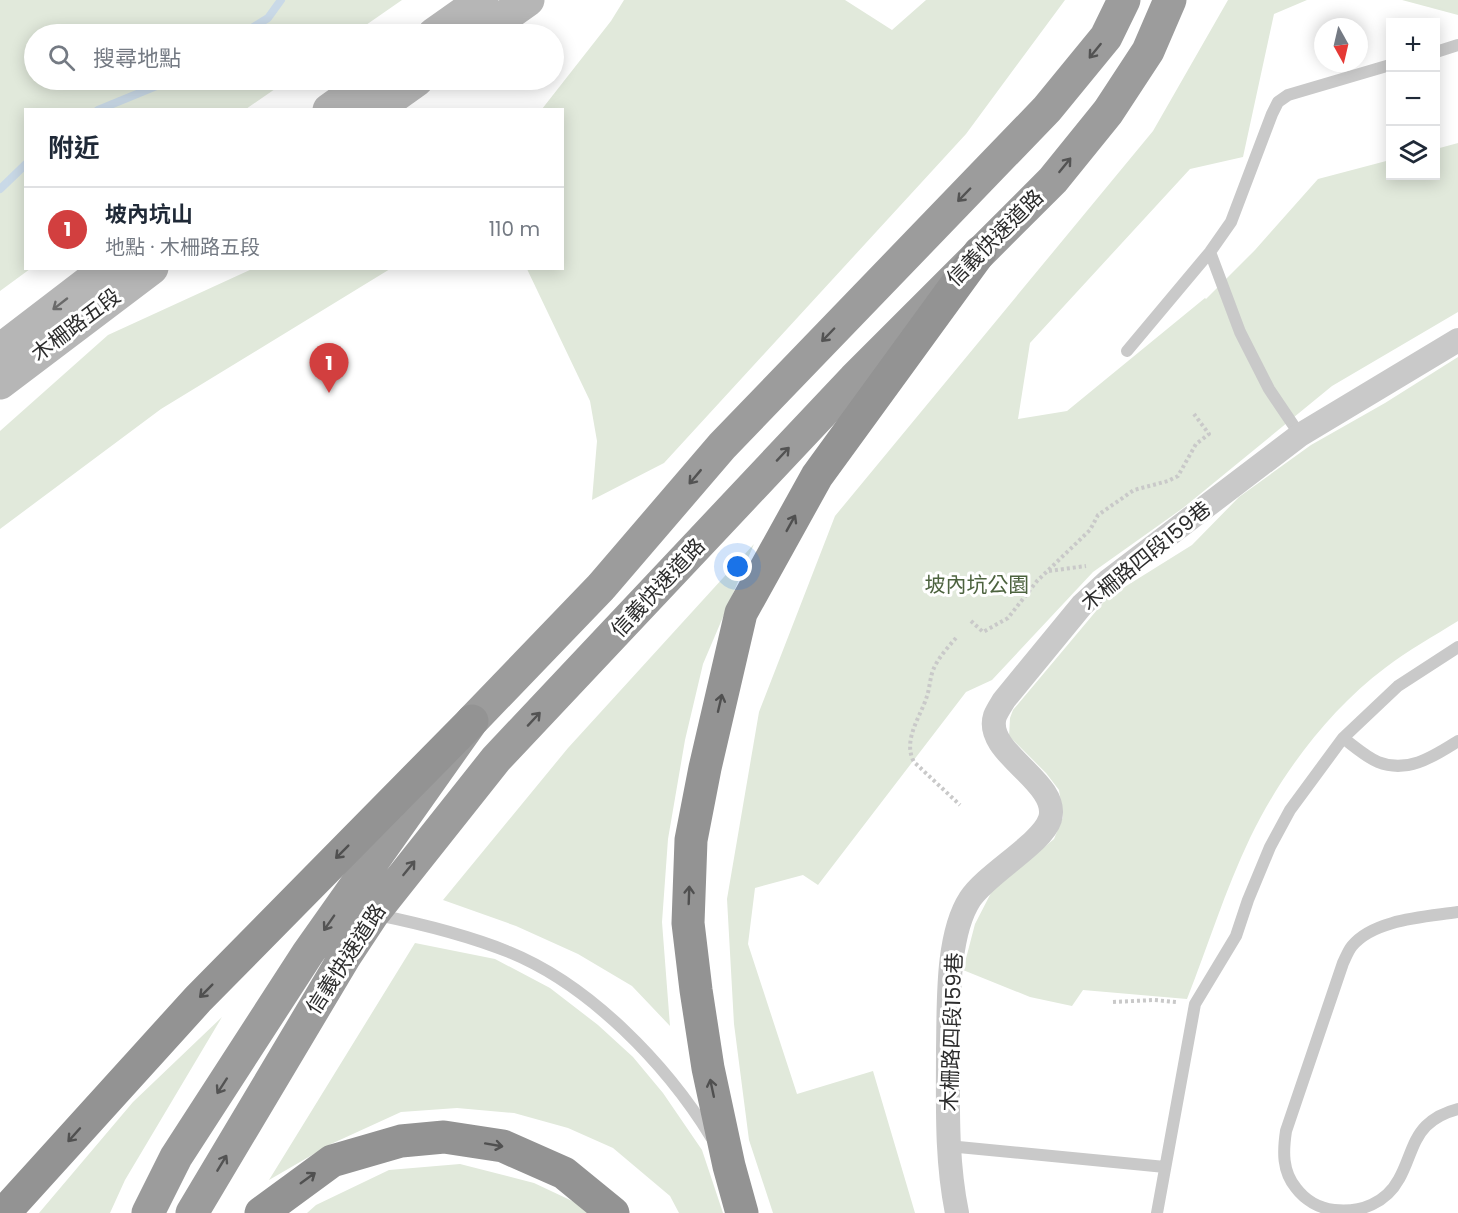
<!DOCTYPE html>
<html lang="zh-TW">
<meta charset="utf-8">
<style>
body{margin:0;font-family:Poppins,"Noto Sans TC",sans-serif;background:#f6f6f7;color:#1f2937}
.controls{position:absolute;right:18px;top:18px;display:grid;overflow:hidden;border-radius:0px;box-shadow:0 3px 15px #0003}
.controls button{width:54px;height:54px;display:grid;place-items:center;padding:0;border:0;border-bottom:2px solid #e0e1e3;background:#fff;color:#1f2937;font:30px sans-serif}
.compass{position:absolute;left:1314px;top:18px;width:54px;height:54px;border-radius:50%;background:#fff;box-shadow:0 3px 15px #0003;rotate:172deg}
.you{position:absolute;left:738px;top:567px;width:21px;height:21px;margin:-15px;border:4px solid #fff;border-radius:50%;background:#1a73e8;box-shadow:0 0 0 9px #1a73e833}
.badge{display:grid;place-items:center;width:39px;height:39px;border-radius:50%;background:#d23f3f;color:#fff;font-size:20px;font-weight:700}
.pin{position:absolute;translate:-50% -50px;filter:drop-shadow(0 2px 3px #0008)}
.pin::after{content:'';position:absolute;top:32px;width:21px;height:18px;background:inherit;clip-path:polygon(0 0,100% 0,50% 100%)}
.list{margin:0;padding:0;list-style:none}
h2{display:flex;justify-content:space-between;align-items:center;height:78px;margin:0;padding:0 24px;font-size:26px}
h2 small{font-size:20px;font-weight:400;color:#747a83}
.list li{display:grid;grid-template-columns:39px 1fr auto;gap:18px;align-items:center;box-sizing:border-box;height:84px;padding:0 24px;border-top:2px solid #e0e1e3}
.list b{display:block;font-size:22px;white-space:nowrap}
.list p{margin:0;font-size:20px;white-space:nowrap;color:#747a83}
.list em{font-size:20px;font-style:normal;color:#747a83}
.icon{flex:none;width:33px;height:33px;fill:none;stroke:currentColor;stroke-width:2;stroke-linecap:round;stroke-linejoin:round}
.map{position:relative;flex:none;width:1458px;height:1213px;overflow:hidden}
.search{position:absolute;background:#fff;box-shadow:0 3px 15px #0003;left:24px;top:24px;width:540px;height:66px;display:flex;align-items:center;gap:15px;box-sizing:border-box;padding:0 21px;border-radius:33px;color:#747a83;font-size:22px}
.panel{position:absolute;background:#fff;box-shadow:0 3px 15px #0003;left:24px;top:108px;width:540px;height:162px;border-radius:0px}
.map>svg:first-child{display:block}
.green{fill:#e1e9db}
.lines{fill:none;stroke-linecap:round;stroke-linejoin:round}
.stream{stroke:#c9d9e7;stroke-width:8}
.path{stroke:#c9c9c9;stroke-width:4;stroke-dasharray:3 3;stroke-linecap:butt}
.service{stroke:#c9c9c9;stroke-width:12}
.minor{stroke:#c9c9c9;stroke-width:24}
.secondary{stroke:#b6b6b6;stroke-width:33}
.trunk{stroke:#9c9c9c;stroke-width:33}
.motorway{stroke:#939393;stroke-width:33}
.oneway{stroke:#535353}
.oneway2{stroke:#6a6a6a}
.oneway3{stroke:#505050}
.labels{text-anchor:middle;stroke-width:6;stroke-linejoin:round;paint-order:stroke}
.street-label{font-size:21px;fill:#2c2c2c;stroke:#fff}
.park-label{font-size:21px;fill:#4d633f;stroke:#fff}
</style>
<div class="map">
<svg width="1458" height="1213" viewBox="0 0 1458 1213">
<rect width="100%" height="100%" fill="#fff"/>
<path class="green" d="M 0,0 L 402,0 L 353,34 L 34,34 L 34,80 L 288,80 L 246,109 L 26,110 L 26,268 L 30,269 L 0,291 Z
M 624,0 L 845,0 L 892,30 L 926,0 L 1065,0 L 966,134 L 664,463 L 592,500 L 597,441 L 590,401 L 527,269 L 562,268 L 562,110 L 542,109 L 611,21 Z
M 1228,0 L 1307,0 L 1274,14 L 1243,157 L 1190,169 L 1030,343 L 1018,419 L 1067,411 L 1205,298 L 1206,299 L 1255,250 L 1318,179 L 1390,160 L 1390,176 L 1436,176 L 1436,149 L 1458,143 L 1458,312 L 1332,386 L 1183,508 L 1093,572 L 992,680 L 966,692 L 818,885 L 803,875 L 755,888 L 748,944 L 797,1094 L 873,1071 L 915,1213 L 773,1213 L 749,1140 L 734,1024 L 727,899 L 759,712 L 835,516 L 1153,131 Z
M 1402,0 L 1458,0 L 1458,15 Z
M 252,269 L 390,269 L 161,409 L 0,529 L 0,431 L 108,335 Z
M 1458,357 L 1458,621 C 1434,636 1408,650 1385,668 C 1328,711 1281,774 1250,838 C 1225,890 1208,946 1187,999 L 1083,990 L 1072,1006 L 1030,997 L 963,970 L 975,924 L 993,889 L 1054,839 L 1063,817 L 1059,790 L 1046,773 L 1009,736 L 1010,718 L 1013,710 L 1107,598 L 1192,545 L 1239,497 L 1311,445 L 1385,403 Z
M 754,544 L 703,664 L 685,740 L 668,839 L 662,922 L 670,1026 L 632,986 L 578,954 L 516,926 L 443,900 L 568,748 Z
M 415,943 L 495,959 L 550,988 L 598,1025 L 633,1057 L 663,1093 L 702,1150 L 723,1213 L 679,1213 L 670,1196 L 613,1148 L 568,1128 L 514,1113 L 457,1108 L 401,1112 L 331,1144 L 269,1180 Z
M 222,1017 L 125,1180 L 110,1213 L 39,1213 L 133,1102 Z
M 460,1164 L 534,1183 L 585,1207 L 590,1213 L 307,1213 L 316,1205 L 389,1170 Z"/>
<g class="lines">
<path class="stream" d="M 242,34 L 268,18 L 281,0
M 98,110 L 171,80
M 0,189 L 26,164"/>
<path class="path" d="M 1049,571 L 1086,566
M 971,621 L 983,632 L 1008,618 L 1037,581 L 1090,530 L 1098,515 L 1134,490 L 1168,481 L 1178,476 L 1196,444 L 1209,434 L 1194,414
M 956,638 C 948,647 939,657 934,668 C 930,676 930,687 927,696 C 921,716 902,740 914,762 L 960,805
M 1113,1002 L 1154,1000 L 1176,1002"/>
<path class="service" d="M 1436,52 L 1458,45
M 1210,252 L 1240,332 L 1269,389 L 1300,435
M 1127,351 L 1210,252 L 1231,222 L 1272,114 L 1278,102 L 1288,95 L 1390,65
M 1343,738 C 1354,746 1366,757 1378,762 C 1408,774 1434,756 1458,741
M 1458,912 C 1426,917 1374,919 1352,946 C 1348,951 1346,957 1343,963 L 1286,1131 C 1283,1151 1282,1171 1296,1188 C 1305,1200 1319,1208 1334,1210 C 1361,1213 1386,1203 1399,1179 C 1409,1162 1412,1140 1426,1126 C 1435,1117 1446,1112 1458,1109
M 378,915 C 422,924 467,935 509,952 C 590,985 666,1064 711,1137
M 948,1146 L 1165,1167
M 1157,1213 L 1195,1004 L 1236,936 L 1248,900 L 1270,847 L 1290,810 L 1343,738 L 1398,686 L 1458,647"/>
<path class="minor" d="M 957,1213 C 946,1159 948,1105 948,1050 C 949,1006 946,936 970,899 C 987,873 1042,844 1050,819 C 1061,782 983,753 995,716 C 997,711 1001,705 1004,700 L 1082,605 L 1108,581 L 1300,435 L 1458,340"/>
<path class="secondary" d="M 434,34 L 482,0
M 480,34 L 528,0
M 329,110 L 371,80
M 375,110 L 417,80
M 0,350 L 107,268
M 0,383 L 152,268"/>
<path class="trunk" d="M 148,1213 L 176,1157 L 308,953 L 472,721 L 601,587 L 722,446 L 1047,109 L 1106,37 L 1124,0
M 192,1213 L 344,958 L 373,914 L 496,759 L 854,379 L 1053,180 L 1108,112 L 1148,51 L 1170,0"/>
<path class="motorway" d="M 4,1213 L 198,999 L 472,721
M 261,1213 L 332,1161 L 401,1141 L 444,1137 L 503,1146 L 564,1173 L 613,1213
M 742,1213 L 729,1166 L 708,1068 L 696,990 L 688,923 L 691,840 L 705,768 L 741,613 L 817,476 L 980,252"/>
</g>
<defs><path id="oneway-shaft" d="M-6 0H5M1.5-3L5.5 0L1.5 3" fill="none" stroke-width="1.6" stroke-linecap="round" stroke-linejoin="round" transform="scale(1.5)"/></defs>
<g class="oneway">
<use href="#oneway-shaft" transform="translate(1095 51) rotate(129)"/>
<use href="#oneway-shaft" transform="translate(1065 165) rotate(-51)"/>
<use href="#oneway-shaft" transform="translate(964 195) rotate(134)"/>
<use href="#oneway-shaft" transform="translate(828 335) rotate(134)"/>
<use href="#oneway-shaft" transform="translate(783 454) rotate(-47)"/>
<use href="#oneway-shaft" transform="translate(695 477) rotate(130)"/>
<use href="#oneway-shaft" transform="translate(534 719) rotate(-47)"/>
<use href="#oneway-shaft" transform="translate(409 868) rotate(-51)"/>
<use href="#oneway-shaft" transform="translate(329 923) rotate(125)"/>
<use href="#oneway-shaft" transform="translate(222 1086) rotate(123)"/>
<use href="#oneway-shaft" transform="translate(222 1163) rotate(-59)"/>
</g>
<use class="oneway2" href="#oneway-shaft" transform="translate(60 304) rotate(142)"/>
<g class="oneway3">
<use href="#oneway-shaft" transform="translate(791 523) rotate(-61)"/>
<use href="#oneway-shaft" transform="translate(720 703) rotate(-77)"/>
<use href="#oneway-shaft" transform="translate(342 852) rotate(135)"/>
<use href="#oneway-shaft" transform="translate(689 895) rotate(-88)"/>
<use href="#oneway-shaft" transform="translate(206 991) rotate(135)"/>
<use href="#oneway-shaft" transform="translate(712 1088) rotate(-102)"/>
<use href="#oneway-shaft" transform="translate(74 1135) rotate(132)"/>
<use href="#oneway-shaft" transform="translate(494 1145) rotate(10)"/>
<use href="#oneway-shaft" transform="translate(308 1178) rotate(-36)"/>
</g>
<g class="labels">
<g class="street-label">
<text transform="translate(995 238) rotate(-45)" y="7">信義快速道路</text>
<text transform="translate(76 325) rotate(-37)" y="7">木柵路五段</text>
<text transform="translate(1146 556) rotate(-39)" y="7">木柵路四段159巷</text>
<text transform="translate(658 588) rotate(-47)" y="7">信義快速道路</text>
<text transform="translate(346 959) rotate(-57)" y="7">信義快速道路</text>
<text transform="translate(952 1032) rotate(-88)" y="7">木柵路四段159巷</text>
</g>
<g class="park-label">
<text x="977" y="592">坡內坑公園</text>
</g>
</g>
</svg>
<div class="controls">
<button>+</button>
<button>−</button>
<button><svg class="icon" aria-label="layers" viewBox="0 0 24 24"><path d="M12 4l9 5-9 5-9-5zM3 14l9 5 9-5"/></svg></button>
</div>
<svg class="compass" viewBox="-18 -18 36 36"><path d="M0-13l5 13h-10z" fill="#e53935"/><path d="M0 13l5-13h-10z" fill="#747a83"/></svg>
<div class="you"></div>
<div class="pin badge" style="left:329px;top:393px">1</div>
<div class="search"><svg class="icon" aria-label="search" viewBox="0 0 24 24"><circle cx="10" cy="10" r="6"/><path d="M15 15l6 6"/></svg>搜尋地點</div>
<section class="panel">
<h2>附近<small></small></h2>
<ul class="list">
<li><span class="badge">1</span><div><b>坡內坑山</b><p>地點 · 木柵路五段</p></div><em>110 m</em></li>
</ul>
</section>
</div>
